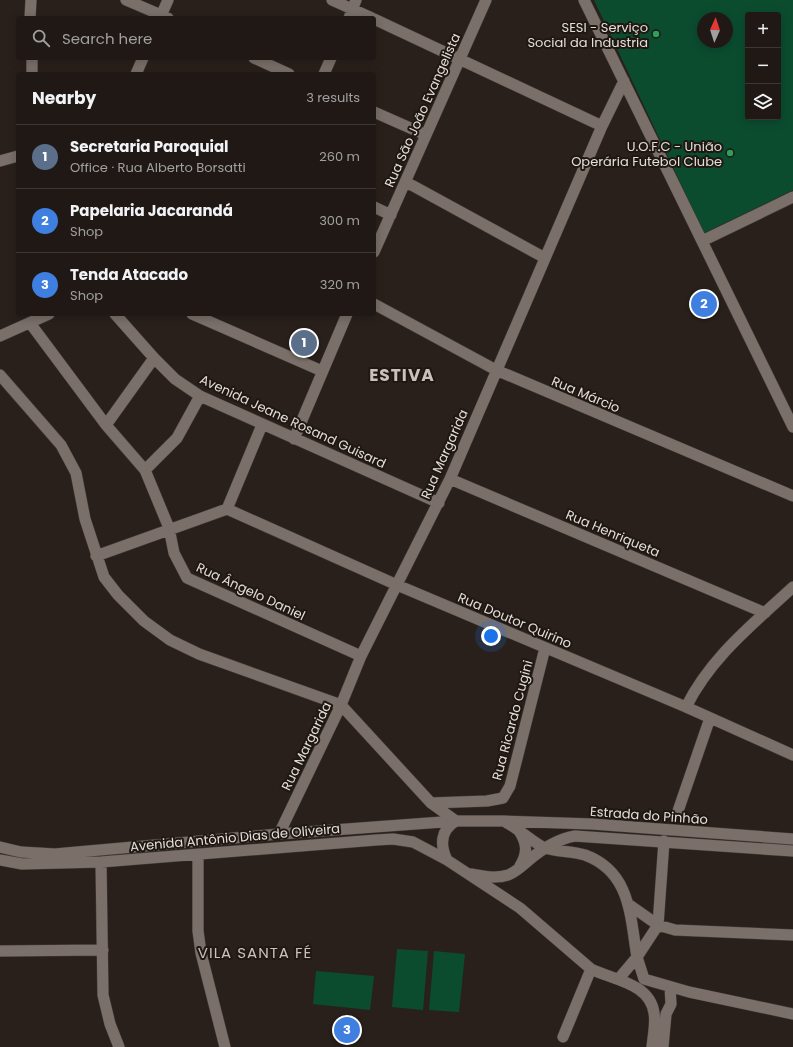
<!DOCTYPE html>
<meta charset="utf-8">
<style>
body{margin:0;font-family:Poppins,sans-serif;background:#2c2522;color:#f1f3f6}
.controls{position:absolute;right:12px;top:12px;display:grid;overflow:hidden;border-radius:4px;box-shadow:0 2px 10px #0003}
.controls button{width:36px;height:36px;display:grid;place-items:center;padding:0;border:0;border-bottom:1px solid #3c3734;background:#1f1814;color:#f1f3f6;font:20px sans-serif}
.compass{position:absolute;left:697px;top:12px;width:36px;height:36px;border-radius:50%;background:#1f1814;box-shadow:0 2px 10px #0003;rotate:3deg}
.you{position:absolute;left:491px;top:636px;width:14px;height:14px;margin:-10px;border:3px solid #fff;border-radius:50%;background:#1a73e8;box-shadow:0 0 0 6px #1a73e833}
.badge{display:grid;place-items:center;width:26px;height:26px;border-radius:50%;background:#f49aa1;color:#fff;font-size:13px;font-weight:700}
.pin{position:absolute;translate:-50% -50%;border:2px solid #fff;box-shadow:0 1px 4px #0006}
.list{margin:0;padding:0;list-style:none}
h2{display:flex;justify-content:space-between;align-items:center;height:52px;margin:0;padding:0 16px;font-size:17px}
h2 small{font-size:13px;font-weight:400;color:#a1a0a0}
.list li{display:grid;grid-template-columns:26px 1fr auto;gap:12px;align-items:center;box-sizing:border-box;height:64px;padding:0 16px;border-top:1px solid #3c3734}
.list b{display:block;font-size:15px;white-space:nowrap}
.list p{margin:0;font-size:13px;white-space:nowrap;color:#a1a0a0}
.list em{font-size:13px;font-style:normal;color:#a1a0a0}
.icon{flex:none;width:22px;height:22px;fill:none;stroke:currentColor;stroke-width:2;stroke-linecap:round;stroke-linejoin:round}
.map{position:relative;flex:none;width:793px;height:1047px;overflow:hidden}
.search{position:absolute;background:#1f1814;box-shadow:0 2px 10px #0003;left:16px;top:16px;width:360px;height:44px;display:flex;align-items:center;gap:10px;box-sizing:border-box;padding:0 14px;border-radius:4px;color:#a1a0a0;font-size:15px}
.panel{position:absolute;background:#1f1814;box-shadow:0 2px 10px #0003;left:16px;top:72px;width:360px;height:244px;border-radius:4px}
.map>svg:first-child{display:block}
.green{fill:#0b4c2f;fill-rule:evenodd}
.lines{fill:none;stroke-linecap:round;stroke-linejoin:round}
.minor-casing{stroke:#443d39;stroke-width:12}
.minor{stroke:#7a6f69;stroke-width:11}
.leisure-dot{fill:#2e9e5b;stroke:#1f1712;stroke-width:1.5}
.labels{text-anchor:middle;stroke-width:4;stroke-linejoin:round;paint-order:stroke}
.poi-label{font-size:13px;fill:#e4deda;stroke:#1f1712;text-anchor:end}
.street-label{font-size:13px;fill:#e4deda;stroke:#1f1712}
.quarter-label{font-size:15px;letter-spacing:1px;fill:#ccc0b9;stroke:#1f1712}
.district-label{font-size:17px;font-weight:bold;letter-spacing:1px;fill:#ccc0b9;stroke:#1f1712}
</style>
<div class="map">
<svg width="793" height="1047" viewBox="0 0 793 1047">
<rect width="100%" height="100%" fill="#29201b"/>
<path class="green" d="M 594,0 L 793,0 L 793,190 L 704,233 ZM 748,15 L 778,15 L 778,117 L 748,117 ZM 703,18 L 727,18 L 727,42 L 703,42 Z
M 397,949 L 428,951 L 423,1010 L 392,1007 Z
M 434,951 L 465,954 L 459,1012 L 429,1010 Z
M 316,971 L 374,976 L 370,1010 L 313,1004 Z"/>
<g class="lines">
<defs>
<path id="minor" d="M 126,0 L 168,18
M 332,0 L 372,18
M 584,0 L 793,427
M 30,18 L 31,0
M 160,18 L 168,0
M 349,18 L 356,0
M 374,19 L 602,126
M 32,58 L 32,74
M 254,58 L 289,74
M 136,74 L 143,58
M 324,74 L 331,58
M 374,112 L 426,135
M 0,161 L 18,156
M 406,182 L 545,258
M 374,207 L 391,215
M 702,241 L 793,197
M 374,252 L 486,0
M 374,304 L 496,370 L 793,496
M 115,314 L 154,358 L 175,379 L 200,396 L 439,503
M 192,314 L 322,371
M 30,323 L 106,425 L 145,470 L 169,528 L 174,553 L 187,578 L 361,656
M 0,336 L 49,314
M 0,375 L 61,445 L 76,473 L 85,519 L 104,577 L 118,595 L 144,621 L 170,640 L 199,654 L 341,705 L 431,803 L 456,821
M 106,425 L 154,358
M 294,439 L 347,314
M 145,470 L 177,438 L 200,396
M 450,479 L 765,613
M 227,509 L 397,585 L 686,707 L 793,755
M 96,556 L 227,509 L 262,425
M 686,707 C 711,657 752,625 793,587
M 431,803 L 487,801 L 503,798 L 510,786 L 545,648
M 678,811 L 710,718
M 507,823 C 519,829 535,844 545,848 C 558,852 572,851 585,855 C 631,872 630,916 637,957 L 621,976 L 621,980
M 519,831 C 527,843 528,853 520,866
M 279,834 L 341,705 L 361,656 L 450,479 L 602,126 L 624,81
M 664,841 L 658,925 L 637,957 L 644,979 L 689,992 L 793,1014
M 0,847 L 21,852 L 55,854 L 279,834 L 456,821 L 503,821 L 592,824 L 793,839
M 198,855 L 198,931 L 201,953 L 225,1047
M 0,860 L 22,864 L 101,862 L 376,840 L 393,839 L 413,842 L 447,860 L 520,908 L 591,969 C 613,980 650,983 654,1013 C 656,1023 653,1036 652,1047
M 447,860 C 440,845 440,830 456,821
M 101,862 L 103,995 L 110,1024 L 119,1047
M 471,874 C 483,876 496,879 508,875 C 516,872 522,866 529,860 C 542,849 557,839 575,836 L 793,851
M 628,904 L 658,925 L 675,930 L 793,935
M 0,951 L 103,950
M 563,1037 L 591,969
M 663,1047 L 666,1014 L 671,1004 L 670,987"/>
</defs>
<use href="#minor" class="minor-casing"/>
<use href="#minor" class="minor"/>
</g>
<g class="leisure-dot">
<circle cx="656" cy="34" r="4"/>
<circle cx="730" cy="153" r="4"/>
</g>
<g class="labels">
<g class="poi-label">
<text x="648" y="32">SESI - Serviço<tspan x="648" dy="15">Social da Industria</tspan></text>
<text x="722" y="151">U.O.F.C - União<tspan x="722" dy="15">Operária Futebol Clube</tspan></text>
</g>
<g class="street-label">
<text transform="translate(422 110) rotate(-66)" y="5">Rua São João Evangelista</text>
<text transform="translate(586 394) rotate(23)" y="5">Rua Márcio</text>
<text transform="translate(293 421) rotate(25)" y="5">Avenida Jeane Rosand Guisard</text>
<text transform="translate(444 454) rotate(-66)" y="5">Rua Margarida</text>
<text transform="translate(613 533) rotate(23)" y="5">Rua Henriqueta</text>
<text transform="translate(251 591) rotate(25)" y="5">Rua Ângelo Daniel</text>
<text transform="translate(515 620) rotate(23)" y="5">Rua Doutor Quirino</text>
<text transform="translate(512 720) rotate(-75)" y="5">Rua Ricardo Cugini</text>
<text transform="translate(306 746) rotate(-64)" y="5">Rua Margarida</text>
<text transform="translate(649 815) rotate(4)" y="5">Estrada do Pinhão</text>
<text transform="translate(235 837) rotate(-5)" y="5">Avenida Antônio Dias de Oliveira</text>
</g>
<g class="quarter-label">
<text x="255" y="958">VILA SANTA FÉ</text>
</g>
<g class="district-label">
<text x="402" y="381">ESTIVA</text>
</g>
</g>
</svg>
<div class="controls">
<button>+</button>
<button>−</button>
<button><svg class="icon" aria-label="layers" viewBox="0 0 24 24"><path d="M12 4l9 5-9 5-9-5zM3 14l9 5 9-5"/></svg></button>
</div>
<svg class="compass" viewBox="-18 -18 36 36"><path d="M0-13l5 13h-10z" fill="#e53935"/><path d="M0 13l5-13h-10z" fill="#a1a0a0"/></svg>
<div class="you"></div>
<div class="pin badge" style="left:304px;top:343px;background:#5c6f8a">1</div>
<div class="pin badge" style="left:704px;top:304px;background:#3f7fe0">2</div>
<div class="pin badge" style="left:347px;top:1030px;background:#3f7fe0">3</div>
<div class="search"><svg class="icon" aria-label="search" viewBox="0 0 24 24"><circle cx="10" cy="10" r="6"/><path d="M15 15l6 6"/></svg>Search here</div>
<section class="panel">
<h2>Nearby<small>3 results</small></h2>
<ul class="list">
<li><span class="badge" style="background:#5c6f8a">1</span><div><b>Secretaria Paroquial</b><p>Office · Rua Alberto Borsatti</p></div><em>260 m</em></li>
<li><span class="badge" style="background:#3f7fe0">2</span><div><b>Papelaria Jacarandá</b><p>Shop</p></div><em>300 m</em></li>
<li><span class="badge" style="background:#3f7fe0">3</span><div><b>Tenda Atacado</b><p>Shop</p></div><em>320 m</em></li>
</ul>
</section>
</div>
